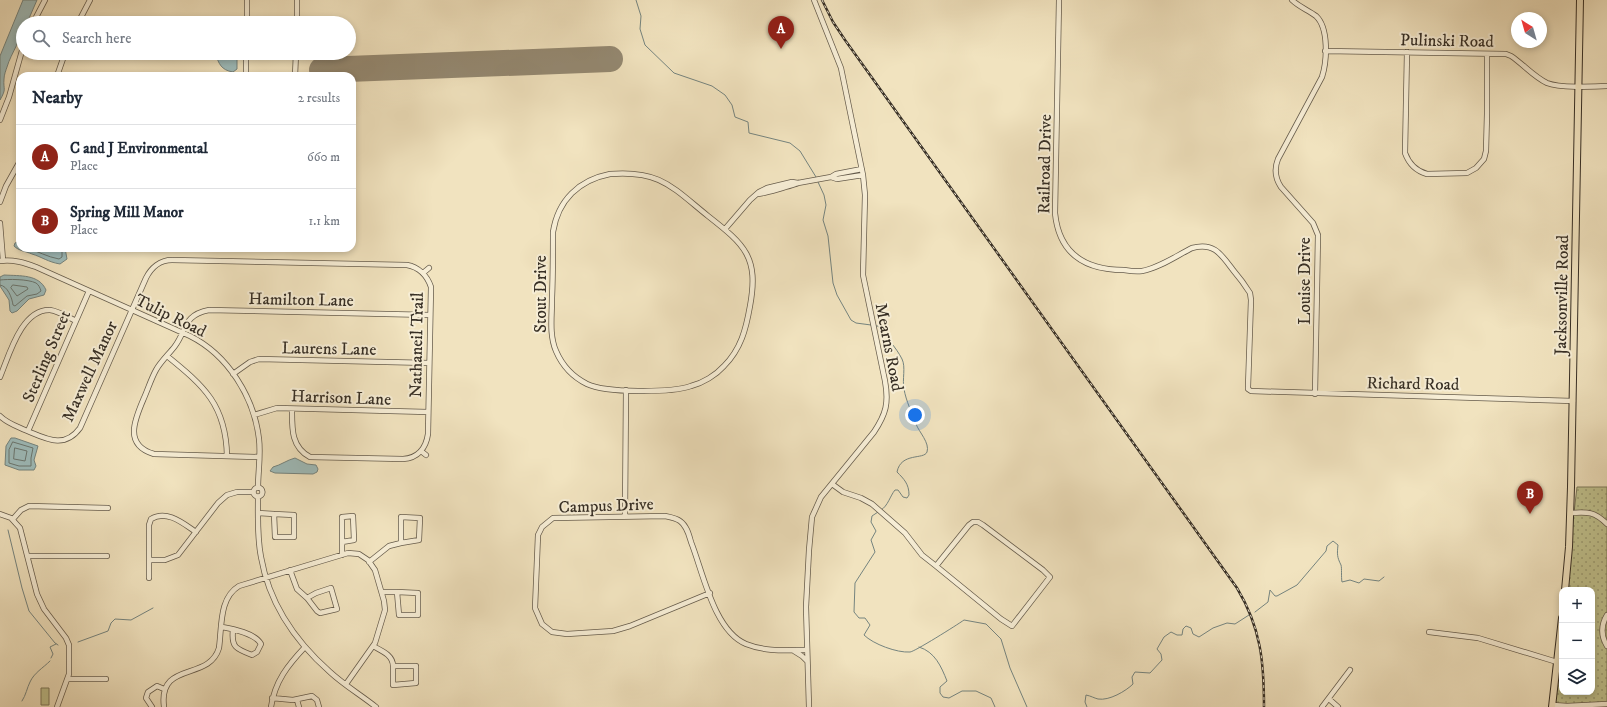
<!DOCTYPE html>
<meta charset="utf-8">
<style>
body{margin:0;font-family:"IM FELL DW Pica",serif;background:#f6f6f7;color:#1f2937}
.controls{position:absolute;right:12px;bottom:12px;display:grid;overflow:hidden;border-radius:8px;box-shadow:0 2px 6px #0003}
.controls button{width:36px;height:36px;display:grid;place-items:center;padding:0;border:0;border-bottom:1px solid #e0e1e3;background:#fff;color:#1f2937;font:20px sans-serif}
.compass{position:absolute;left:1511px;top:12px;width:36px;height:36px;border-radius:50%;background:#fff;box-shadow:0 2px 6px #0003;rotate:323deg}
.you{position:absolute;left:915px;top:415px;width:14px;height:14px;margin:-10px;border:3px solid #fff;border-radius:50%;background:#1a73e8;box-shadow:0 0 0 6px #1a73e833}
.badge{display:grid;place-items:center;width:26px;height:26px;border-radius:50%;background:#8f2418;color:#fff;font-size:13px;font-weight:700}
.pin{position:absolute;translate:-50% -33px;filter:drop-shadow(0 1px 2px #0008)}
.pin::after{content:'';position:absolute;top:21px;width:14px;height:12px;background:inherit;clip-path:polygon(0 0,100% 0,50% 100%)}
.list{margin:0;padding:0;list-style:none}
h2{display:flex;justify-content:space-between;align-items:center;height:52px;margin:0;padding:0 16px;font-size:17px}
h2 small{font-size:13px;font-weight:400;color:#747a83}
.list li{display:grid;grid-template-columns:26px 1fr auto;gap:12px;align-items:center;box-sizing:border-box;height:64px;padding:0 16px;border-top:1px solid #e0e1e3}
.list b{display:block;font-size:15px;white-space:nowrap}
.list p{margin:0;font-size:13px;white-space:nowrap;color:#747a83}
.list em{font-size:13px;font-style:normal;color:#747a83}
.icon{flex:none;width:22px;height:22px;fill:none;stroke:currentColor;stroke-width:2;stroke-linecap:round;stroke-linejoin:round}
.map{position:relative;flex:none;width:1607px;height:707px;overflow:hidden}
.search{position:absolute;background:#fff;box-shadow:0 2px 6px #0003;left:16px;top:16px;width:340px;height:44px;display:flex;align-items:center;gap:10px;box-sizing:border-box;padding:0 14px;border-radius:22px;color:#747a83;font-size:15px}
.panel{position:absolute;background:#fff;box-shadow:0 2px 6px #0003;left:16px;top:72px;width:340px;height:180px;border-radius:12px}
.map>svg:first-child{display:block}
.grass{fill:url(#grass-dots);stroke:#7c785a}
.garden{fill:#c0c28e;stroke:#7c785a}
.water{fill:#9ebcbb;stroke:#75847f}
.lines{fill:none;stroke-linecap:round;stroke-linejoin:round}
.shore{stroke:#6a7670;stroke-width:1}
.stream{stroke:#75847f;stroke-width:1}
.runway{stroke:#948972;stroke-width:26}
.minor-casing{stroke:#665c4c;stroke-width:6}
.major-casing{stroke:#372f25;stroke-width:8}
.minor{stroke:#f6edd5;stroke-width:4.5}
.major{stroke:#f1e3bf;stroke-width:6}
.rail-casing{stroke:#372f25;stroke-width:2.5}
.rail{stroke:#f6edd5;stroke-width:1;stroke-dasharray:3;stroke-linecap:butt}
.labels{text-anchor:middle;stroke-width:4;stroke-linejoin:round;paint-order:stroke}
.street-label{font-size:17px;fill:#372f25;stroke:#f6edd5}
</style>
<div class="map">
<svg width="1607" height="707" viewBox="0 0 1607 707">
<defs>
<pattern id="grass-dots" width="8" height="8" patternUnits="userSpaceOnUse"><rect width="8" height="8" fill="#c0c28e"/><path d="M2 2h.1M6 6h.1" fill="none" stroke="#9d9e74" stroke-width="1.8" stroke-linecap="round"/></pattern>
</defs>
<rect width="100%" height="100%" fill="#f1e3bf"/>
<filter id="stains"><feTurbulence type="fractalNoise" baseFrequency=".005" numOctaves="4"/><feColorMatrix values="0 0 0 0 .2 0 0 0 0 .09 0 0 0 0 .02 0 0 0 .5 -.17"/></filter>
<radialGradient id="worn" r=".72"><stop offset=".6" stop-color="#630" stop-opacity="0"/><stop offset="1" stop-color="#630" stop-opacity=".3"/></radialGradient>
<path class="grass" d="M 1577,487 L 1607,487 L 1607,707 L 1552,707 L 1562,621 L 1562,692 L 1592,692 L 1592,590 L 1565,590 Z"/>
<path class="garden" d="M 41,688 L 49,688 L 49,705 L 41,705 Z"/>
<path class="water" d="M 23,0 L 37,0 L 27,23 L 23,23 C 23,38 11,53 7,67 C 6,70 4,75 4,79 C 3,90 7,88 0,100 L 0,56 Z
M 215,53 L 237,53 L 237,69 L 233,72 C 221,70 219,64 215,53 Z
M 20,241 L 20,248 L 65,248 L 67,259 L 60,264 C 48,262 42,257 32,254 C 25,251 19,251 14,246 L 15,243 Z
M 4,275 C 20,276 39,274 46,290 L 44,295 L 29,299 L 17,311 L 12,313 L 10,311 L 9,300 L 0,286 L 0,277 Z
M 11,438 L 15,438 L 38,446 L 34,460 L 36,466 L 34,470 L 19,470 L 5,465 L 6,446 Z
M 295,458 L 307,464 L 316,465 L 318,469 L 317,472 L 313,474 L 275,473 L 270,471 L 273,467 C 281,465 287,460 295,458 Z"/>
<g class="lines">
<path class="shore" d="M 26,248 C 38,251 47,257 59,259 L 62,257 L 62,248
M 0,280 C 8,279 28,279 36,283 C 39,285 40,288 41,291 L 37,294 L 27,296 L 15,306 L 13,305 C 12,298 8,286 0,285
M 13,285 L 27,287 L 28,289 L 17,296 L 11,288 Z
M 13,442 L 33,448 L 31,458 L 31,466 L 19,466 L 9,463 L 9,450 Z
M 15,448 L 27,451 L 25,461 L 14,459 Z"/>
<path class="stream" d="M 636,0 L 641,16 L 640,29 L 645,45 L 674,73 L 712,86 L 725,95 L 732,105 L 735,117 L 748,122 L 749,133 L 790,143 L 800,151 L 816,177
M 818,182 L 824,195 L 826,205 L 823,220 L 828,236 L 833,283 L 837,295 L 851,320 L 856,323 L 871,325
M 876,326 L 878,326 C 885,336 896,347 902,359 C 906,367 902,380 904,389 C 906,401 912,413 916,424 C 919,432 930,443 927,452 C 924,460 901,452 897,472 C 904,479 909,484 909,495 L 907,498 L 903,497 L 898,490 L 895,490 C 890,496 888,506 881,510
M 878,512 L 872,516 L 871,522 L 876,531 L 871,540 L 875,552 L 855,583 L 854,612 L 859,618 L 865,618 L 870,625 L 864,635 C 873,644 897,653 910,652 C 914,652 957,625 964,620 L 986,624 L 1001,639 L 1010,668 L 1027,707
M 8,530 L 22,588 L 29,611 L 55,643 L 58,645
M 1255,612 L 1268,602 L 1270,590 L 1275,596 L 1277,596 L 1297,585 L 1326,551 L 1327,546 L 1333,541 L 1338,545 C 1337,554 1337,557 1341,565 C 1342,568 1341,577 1342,582 L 1350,580 L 1359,583 L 1364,579 L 1379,581 L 1384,577
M 78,642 L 108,631 L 111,623 L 115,619 L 131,620 L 153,608
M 919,647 C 935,652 941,666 947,681 L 940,687 L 940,693 L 943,697 L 949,698 L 962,691 L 976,691 L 991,698 L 995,707
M 51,658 L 53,654 L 50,647 L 56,644
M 22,701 C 26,695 27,688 30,682 C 34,673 43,668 50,661
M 1087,707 L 1085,702 L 1086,695 C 1091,696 1094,698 1098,699 C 1109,701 1126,691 1133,684 L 1132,677 L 1135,672 L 1150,673 L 1162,660 L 1161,654 L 1157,649 L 1164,637 L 1171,632 L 1177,635 L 1182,635 L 1183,629 L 1186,626 L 1191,628 L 1193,634 L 1199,637 L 1213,628 L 1227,623 L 1235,624 L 1249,615"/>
<path class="runway" d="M 322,70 L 610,59"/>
<defs>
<path id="minor" d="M 1059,0 L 1055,213 C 1059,254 1085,270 1124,270 C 1130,271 1136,272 1142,271 C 1159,268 1176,256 1192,248 C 1214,242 1221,254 1233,270 C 1239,277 1245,285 1250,293 L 1251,300 L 1248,387 L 1248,389 L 1251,391 L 1573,401
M 1292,0 C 1299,7 1308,10 1316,16 C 1329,28 1327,61 1322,77 L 1278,159 C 1274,169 1275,178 1281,187 L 1313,223 L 1318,235 L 1315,394
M 33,23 L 45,0
M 78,23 L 90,0
M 247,23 L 247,0
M 297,23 L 297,0
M 1325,51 L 1506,54 L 1511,56 C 1523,64 1534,77 1547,83 C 1559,88 1593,87 1607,86
M 1407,52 L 1405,153 C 1409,164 1416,171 1427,174 L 1467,173 L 1476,168 L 1484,159 L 1486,151 L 1487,114 L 1487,54
M 57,76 L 65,53
M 246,76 L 246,53
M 295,76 L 296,53
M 0,120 L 9,97 L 23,47
M 610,174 C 660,170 672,187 708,216 C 745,245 759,257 750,306 C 746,329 741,349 724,366 C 716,375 703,383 691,386 C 670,393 606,393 587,384 C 573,377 562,365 556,351 C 549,335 552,316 552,298 C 553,276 553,254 553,232 C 558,200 579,180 610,174 Z
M 831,177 L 836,174 L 862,169
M 757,194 C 760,195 796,184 798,183
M 0,202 L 6,186 L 20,161
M 0,223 L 3,260
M 725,229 L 750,200 L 759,192 L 767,188 L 792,182 L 798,183 L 831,177 L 837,179 L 863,175
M 0,261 C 13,259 25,263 36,267 L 190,336 C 228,355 254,397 259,439 C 261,455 258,472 258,488
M 423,273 L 429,268
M 167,356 C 204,386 226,405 227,456
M 233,374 L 250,362 L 259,359 L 429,363
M 0,377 C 9,356 21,309 50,310 C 58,311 68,317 76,321
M 254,415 L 277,408 L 428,412
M 0,416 C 7,423 16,426 25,430 C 45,438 64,450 80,428 L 146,278 C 151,268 160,260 172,260 L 407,265 C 418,267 427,275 431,287 L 428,434 C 426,448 418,458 403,459 L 310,457 C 291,447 292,428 292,409
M 28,431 L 89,291
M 421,451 L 426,455
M 259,457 L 154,454 C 123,445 135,419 144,398 C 148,389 151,379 156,370 C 161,361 169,354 175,346 C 187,330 183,315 209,310 L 430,315
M 832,484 L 843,492 L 861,498 L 872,504 L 905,533 L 922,555 L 936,566
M253.5 492a4.5 4.5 0 1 1 9 0a4.5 4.5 0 1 1-9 0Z
M 258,497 C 258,517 257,537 261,557 C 269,603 296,642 330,672 C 344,685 361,695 376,707
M 258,513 L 274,514
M 1570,513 C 1587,512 1594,511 1607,524
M 0,514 L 11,518 L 20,528 L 37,594 L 44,609 L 66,638 L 69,645 L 69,674 L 57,707
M 274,514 L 294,515 L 294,537 L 275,537 Z
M 353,516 L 354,540 L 342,542 L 342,517 Z
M 625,516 L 626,390
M 401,517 L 420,518 L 419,540 L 401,543 Z
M 13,519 L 21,510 L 29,506 L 108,508
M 973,522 L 978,522 L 983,525 L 1043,570 L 1050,577 L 1012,626 L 1001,619 L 936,566 L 969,525 Z
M 342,542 L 342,555
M 28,556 L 107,556
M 149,560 L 165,560 L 178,555 L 218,503 L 227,495 L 237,492 L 253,492
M 369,562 L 389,546 L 401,543
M 290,570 L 297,589 L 307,598
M 149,578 L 149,525 L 151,519 C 167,509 184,524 196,532
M 331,588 L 337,609 L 320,613 L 317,611 L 307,598 L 316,593 Z
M 382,592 L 397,592
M 397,592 L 418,593 L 418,615 L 399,615 Z
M 710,593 L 630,626 L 613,631 L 567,634 L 552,632 L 542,624 L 535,608 L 538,535 L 542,527 L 553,518 L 665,516 C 670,517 676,518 680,521 C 687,526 689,535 691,542 C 703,572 714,631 746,644 C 766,652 786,650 807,650
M 1607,615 C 1601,625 1601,636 1607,646
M 222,627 C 233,629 255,633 261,644 L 257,652 L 252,655 C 236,649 231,647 233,630
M 1429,632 L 1478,638 L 1557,662
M 373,646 C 382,651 393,655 393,666
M 794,651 L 802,656 L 807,661
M 393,666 L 416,666 L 416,683 L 393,685 Z
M 68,679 L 106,679
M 272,698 L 293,700 L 312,696 L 317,700 L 319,707
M 1329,699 L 1338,707
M 297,700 L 299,707
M 1553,705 L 1567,706 L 1607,704
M 152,707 L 146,698 L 148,692 L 157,686 L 164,689
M 164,707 C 158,660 209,682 219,648 C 222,626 219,598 239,586 L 348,553 L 359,554 L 368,560 L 375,570 L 384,601 L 385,610 L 375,643 L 346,684
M 271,707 C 275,681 288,665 305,647
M 809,707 L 806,607 L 809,550 L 812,517 L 821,497 L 874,432 C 886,414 889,403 885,381 L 863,275 L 865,195 L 863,175 L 841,68 L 814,0
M 1322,707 L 1350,670"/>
<path id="major" d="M 1565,590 L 1569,547 L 1571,487 L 1580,0
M 1552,707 L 1562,618"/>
</defs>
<use href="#minor" class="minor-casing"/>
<use href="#major" class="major-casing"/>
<use href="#minor" class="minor"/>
<use href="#major" class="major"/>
<defs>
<path id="rail" d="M 822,0 L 833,22 L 845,40 L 1237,588 C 1261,628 1264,662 1264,707"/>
</defs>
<use href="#rail" class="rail-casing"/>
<use href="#rail" class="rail"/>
</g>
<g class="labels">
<g class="street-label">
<text transform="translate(1447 40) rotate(1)" y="6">Pulinski Road</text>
<text transform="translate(1044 164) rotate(-89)" y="6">Railroad Drive</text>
<text transform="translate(1304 281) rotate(-90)" y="6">Louise Drive</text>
<text transform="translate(540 294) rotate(-90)" y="6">Stout Drive</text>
<text transform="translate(1561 295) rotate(-89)" y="6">Jacksonville Road</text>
<text transform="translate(301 299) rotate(1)" y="6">Hamilton Lane</text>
<text transform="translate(171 315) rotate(26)" y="6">Tulip Road</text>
<text transform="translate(416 345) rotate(-89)" y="6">Nathaneil Trail</text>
<text transform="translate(890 347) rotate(79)" y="6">Mearns Road</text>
<text transform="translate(329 348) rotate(1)" y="6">Laurens Lane</text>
<text transform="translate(46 356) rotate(-67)" y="6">Sterling Street</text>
<text transform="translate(89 371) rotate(-65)" y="6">Maxwell Manor</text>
<text transform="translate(1413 383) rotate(1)" y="6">Richard Road</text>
<text transform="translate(341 397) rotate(2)" y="6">Harrison Lane</text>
<text transform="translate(606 505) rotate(-2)" y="6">Campus Drive</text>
</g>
</g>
<rect width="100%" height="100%" filter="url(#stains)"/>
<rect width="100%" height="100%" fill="url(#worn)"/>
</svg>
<div class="controls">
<button>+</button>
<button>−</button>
<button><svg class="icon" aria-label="layers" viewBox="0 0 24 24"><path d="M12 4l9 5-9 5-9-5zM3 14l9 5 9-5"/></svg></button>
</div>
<svg class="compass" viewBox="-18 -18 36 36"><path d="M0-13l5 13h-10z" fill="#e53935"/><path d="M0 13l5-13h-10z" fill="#747a83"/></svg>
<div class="you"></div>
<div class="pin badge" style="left:781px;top:49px">A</div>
<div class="pin badge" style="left:1530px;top:514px">B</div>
<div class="search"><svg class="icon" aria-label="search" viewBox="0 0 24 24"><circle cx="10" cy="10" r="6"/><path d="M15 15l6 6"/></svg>Search here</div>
<section class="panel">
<h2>Nearby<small>2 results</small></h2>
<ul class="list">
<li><span class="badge">A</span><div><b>C and J Environmental</b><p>Place</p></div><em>660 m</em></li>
<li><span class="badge">B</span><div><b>Spring Mill Manor</b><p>Place</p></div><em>1.1 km</em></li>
</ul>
</section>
</div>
